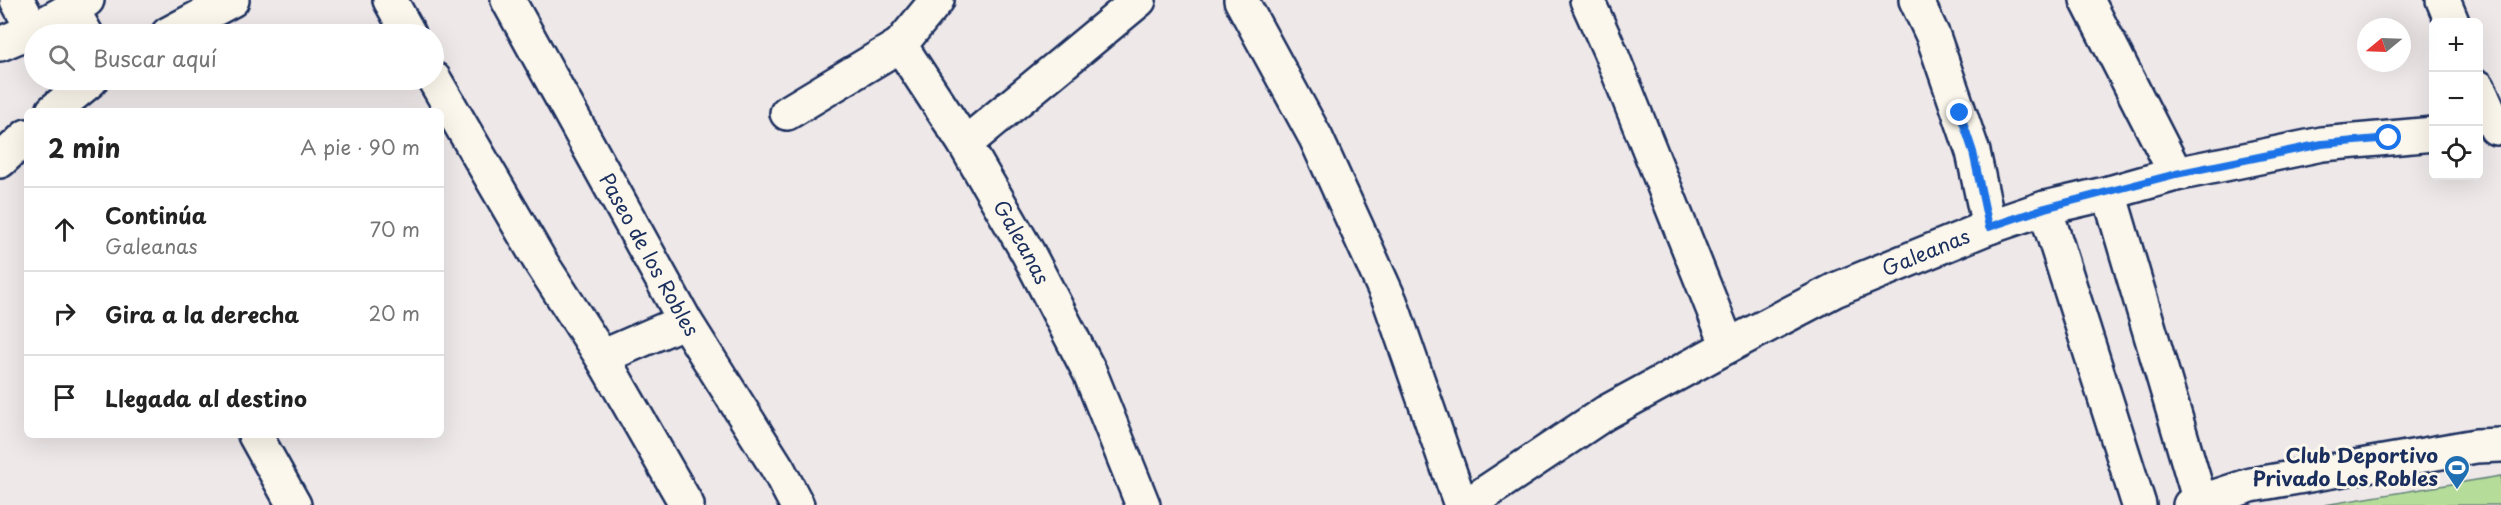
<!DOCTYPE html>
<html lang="es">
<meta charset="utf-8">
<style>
body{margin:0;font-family:"Playpen Sans",sans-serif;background:#f2f2f2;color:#222}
.controls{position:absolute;right:18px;top:18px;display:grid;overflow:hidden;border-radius:9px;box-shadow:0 6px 24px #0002}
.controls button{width:54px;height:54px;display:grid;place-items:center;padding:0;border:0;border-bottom:2px solid #e0e0e0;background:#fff;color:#222;font:30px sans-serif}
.compass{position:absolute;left:2357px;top:18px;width:54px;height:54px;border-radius:50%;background:#fff;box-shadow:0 6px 24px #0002;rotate:251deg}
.stop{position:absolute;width:18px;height:18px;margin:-14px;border:4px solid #1a73e8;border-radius:50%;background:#fff}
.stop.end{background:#1a73e8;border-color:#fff;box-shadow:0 2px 6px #0008}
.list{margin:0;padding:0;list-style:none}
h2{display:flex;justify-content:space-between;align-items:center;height:78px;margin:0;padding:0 24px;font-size:26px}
h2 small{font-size:20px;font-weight:400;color:#767676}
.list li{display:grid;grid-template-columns:39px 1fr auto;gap:18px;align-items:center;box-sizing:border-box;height:84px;padding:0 24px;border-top:2px solid #e0e0e0}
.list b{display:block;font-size:22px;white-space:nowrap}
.list p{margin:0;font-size:20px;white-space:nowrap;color:#767676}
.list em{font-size:20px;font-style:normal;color:#767676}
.icon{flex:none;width:33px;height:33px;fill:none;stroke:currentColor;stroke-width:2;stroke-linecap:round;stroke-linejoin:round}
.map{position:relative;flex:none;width:2501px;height:505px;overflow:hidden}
.search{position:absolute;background:#fff;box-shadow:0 6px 24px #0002;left:24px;top:24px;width:420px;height:66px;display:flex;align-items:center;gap:15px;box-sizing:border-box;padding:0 21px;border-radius:33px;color:#767676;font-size:22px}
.panel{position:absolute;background:#fff;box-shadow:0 6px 24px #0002;left:24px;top:108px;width:420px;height:330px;border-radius:9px}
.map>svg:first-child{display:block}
.green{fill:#b5dd99;stroke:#68867c;stroke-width:1.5}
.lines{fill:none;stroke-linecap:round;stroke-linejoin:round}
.street-casing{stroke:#1b2f5e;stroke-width:38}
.street{stroke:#fbf7ec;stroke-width:33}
.route{stroke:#1a73e8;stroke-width:8}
.labels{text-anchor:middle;stroke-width:6;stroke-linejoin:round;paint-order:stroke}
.street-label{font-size:20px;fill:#1b2f5e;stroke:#fbf7ec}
.poi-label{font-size:20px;font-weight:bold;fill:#1b2f5e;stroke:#fbf7ec;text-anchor:end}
</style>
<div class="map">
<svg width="2501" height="505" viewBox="0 0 2501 505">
<rect width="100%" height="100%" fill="#eee8e9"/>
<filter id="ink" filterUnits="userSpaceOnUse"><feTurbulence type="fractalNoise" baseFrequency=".0167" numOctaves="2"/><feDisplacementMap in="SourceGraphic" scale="12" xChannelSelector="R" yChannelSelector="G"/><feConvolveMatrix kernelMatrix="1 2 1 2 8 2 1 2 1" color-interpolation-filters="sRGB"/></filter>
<g filter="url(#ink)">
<path class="green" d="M 2501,476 L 2501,505 L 2324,505 Z"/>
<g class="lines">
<defs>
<g id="street">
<path d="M 17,0 L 33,30"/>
<path d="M 390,0 L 409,34"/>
<path id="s1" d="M 508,0 L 685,321 L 778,469 L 797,505"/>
<path id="s2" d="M 937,0 L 900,45 L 965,144 L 1028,253 L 1090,373 L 1143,505"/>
<path d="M 1241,0 L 1316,138 L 1390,301 L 1461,505"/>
<path d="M 1587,0 L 1610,51 L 1728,346"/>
<path d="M 1916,0 L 1933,36 L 1973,152 L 1989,227"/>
<path d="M 2087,0 L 2176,174"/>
<path d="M 2443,0 L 2452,22"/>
<path d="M 72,9 L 86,34"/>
<path d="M 168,34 L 232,0"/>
<path d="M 0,44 L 33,30 L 87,0"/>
<path d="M 434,79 L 540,261 L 602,357 L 687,505"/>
<path d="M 2478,87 L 2496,128"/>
<path d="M 53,111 L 91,80"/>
<path d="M 787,113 L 900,45"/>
<path d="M 965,144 L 1139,0"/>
<path d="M 0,161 L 27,136"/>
<path d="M 2109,193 L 2200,501"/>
<path d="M 2045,208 L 2139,505"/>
<path d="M 602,357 L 685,321"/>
<path d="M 255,435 L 294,505"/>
<path id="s3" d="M 1467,505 L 1605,413 L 1728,346 L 1835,290 L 1989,227 L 2045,208 L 2109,193 L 2176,174 L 2322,144 L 2434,134"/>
<path d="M 2190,505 L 2251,485 L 2476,446 L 2501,445"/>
</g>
</defs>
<use href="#street" class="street-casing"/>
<use href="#street" class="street"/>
</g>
</g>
<g class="lines" filter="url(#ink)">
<path class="route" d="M 1960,113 L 1973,152 L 1989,227 L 2045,208 L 2176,174 L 2322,144 L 2389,138"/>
</g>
<defs>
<symbol id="stadium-pin" viewBox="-11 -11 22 30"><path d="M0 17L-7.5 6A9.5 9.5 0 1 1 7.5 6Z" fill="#1f6fb2" stroke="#fbf7ec"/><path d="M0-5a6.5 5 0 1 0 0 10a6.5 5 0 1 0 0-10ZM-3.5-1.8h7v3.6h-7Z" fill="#fff"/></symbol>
</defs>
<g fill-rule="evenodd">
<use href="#stadium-pin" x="2442" y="453" width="30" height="40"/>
</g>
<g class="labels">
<g class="street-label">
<text dy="7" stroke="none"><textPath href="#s2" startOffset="290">Galeanas</textPath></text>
<text dy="7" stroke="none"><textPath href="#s3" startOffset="525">Galeanas</textPath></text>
<text dy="7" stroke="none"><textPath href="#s1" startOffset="291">Paseo de los Robles</textPath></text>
</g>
<g class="poi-label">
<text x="2438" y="463">Club Deportivo<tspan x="2438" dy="23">Privado Los Robles</tspan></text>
</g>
</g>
</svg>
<div class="controls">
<button>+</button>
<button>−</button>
<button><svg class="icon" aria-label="locate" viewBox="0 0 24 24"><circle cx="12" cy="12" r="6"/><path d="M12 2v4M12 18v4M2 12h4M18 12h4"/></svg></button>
</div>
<svg class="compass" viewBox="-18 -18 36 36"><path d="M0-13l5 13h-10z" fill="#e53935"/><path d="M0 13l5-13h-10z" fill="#767676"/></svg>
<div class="stop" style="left:2389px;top:138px"></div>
<div class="stop end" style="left:1960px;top:113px"></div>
<div class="search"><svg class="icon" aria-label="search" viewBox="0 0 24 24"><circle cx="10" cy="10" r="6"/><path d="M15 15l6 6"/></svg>Buscar aquí</div>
<section class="panel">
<h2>2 min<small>A pie · 90 m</small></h2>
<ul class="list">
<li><svg class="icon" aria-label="ahead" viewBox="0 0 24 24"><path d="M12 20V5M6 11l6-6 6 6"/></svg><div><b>Continúa</b><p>Galeanas</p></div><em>70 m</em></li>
<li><svg class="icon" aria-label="right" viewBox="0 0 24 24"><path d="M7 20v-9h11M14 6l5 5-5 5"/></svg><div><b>Gira a la derecha</b></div><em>20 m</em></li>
<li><svg class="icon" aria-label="arrive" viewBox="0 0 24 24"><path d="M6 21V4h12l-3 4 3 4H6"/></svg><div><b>Llegada al destino</b></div></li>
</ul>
</section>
</div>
